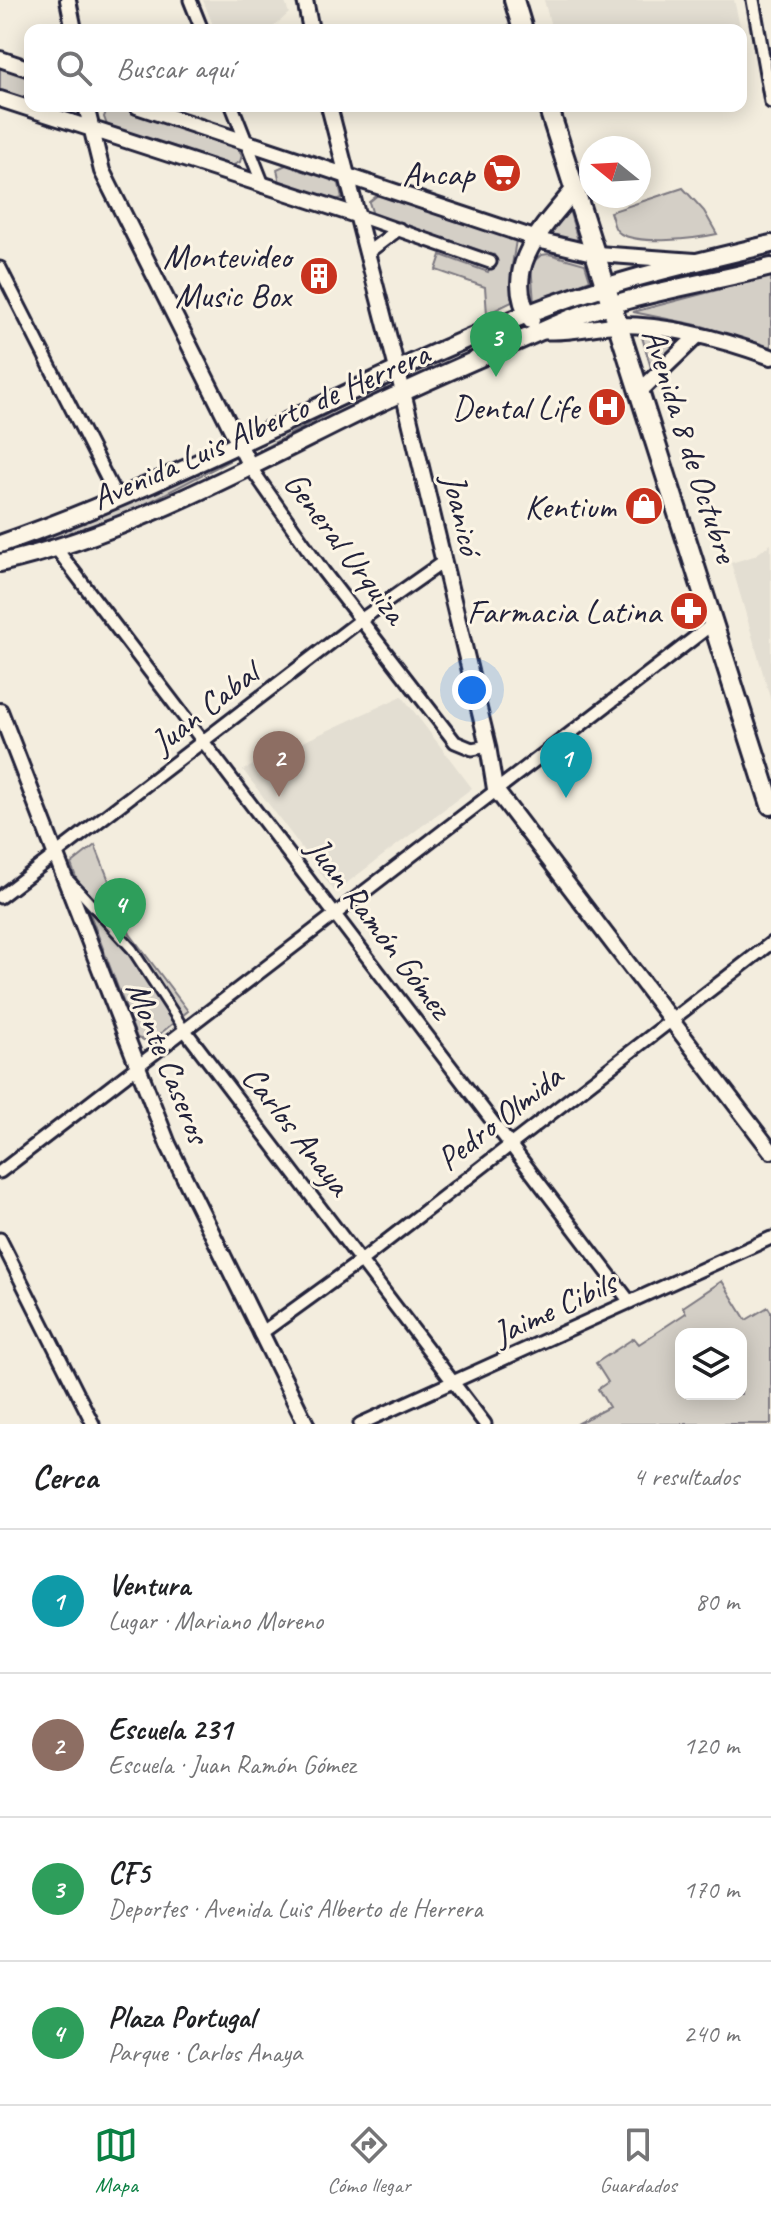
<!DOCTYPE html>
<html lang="es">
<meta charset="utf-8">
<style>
body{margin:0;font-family:Caveat,sans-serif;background:#f2f2f2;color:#202124}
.controls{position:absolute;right:24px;bottom:24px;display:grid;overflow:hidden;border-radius:16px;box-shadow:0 4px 20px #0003}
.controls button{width:72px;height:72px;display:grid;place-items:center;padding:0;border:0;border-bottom:2px solid #e0e0e0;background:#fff;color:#202124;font:40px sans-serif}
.compass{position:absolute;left:579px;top:136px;width:72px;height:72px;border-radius:50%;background:#fff;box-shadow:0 4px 20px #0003;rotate:288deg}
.you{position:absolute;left:472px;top:690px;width:28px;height:28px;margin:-20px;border:6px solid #fff;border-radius:50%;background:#1a73e8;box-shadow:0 0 0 12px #1a73e833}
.badge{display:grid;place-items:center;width:52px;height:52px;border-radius:50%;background:#0b8043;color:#fff;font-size:26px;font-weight:700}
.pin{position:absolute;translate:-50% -66px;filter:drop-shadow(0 2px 4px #0008)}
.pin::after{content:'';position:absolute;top:42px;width:28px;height:24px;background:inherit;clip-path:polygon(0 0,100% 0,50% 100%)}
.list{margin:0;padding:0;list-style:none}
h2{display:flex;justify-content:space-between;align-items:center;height:104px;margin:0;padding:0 32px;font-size:34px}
h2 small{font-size:26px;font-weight:400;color:#757577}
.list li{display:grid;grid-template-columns:52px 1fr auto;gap:24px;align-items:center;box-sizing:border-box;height:144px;padding:0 32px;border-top:2px solid #e0e0e0}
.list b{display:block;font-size:30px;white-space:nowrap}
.list p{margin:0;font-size:26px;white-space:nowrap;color:#757577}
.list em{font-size:26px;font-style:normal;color:#757577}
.icon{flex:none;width:44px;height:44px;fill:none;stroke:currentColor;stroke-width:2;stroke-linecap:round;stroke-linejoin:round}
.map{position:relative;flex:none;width:771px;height:1424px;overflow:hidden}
.search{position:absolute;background:#fff;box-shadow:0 4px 20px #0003;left:24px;right:24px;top:24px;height:88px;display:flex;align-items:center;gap:20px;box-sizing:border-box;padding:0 28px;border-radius:16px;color:#757577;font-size:30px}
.sheet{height:680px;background:#fff}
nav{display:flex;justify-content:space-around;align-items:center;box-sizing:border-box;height:112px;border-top:2px solid #e0e0e0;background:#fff;font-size:22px;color:#757577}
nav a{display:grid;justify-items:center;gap:4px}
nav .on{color:#0b8043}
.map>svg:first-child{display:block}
.built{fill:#e3ded2}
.green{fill:#d4cfc6;stroke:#7b7880;stroke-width:2;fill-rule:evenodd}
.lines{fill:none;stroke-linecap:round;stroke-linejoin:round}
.pedestrian-casing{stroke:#22223b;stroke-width:14}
.minor-casing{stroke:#22223b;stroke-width:17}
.tertiary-casing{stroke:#22223b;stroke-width:20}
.secondary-casing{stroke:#22223b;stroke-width:22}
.primary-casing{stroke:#22223b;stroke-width:24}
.pedestrian{stroke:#fcf5e5;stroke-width:8}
.minor{stroke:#fcf5e5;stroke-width:11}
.tertiary{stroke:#fcf5e5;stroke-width:14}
.secondary{stroke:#fcf5e5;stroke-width:16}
.primary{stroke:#fcf5e5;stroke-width:18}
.labels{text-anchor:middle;stroke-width:6;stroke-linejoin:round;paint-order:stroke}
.poi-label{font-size:34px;fill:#22223b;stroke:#fcf5e5;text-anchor:end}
.street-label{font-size:34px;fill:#22223b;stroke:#fcf5e5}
</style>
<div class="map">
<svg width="771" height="1424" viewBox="0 0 771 1424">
<rect width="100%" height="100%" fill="#f3edde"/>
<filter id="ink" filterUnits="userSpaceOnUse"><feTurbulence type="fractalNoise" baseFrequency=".0125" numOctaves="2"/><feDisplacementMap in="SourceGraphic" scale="16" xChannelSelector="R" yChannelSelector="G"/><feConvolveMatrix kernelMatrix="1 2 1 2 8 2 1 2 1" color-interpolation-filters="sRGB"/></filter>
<g filter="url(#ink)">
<path class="built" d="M 203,0 L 284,0 L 289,13 L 270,30 L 215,30 Z
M 544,0 L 734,0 L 741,30 L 552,30 Z
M 771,544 L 771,701 L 731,563 L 754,556 Z
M 402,696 L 472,788 L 335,892 L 243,770 Z"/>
<path class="green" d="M 0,67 L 30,77 L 30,100 L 0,90 Z
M 118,106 L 237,147 L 242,155 L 240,162 L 230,167 L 107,125 L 104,117 L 107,109 Z
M 288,164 L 335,180 L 339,184 L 342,198 C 326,206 296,189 280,183 L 277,169 Z
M 683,188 L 704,211 L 717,234 C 694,239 642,245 621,234 C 613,230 613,219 610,212 Z
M 379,194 L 516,240 L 511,272 L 512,302 L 487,314 L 485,287 L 436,270 L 441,255 L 488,272 L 494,255 L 373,215 L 369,202 Z
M 567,210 L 570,213 L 578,241 L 548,234 Z
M 771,251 L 771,258 L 637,291 L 635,285 Z
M 549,254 L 585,264 L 590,280 L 534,303 L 531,264 L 541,255 Z
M 771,276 L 771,349 L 702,326 L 633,312 Z
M 521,327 L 522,331 L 432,370 L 428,369 L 429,365 Z
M 642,337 L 677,340 L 679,343 L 651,368 Z
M 384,384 L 385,391 L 257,456 L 260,450 Z
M 229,455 L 229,461 L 112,521 L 0,555 Z
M 95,845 L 130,934 L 188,1011 L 150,1042 L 137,1038 L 71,864 Z
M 722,1281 L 746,1320 L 768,1307 L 771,1312 L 771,1424 L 576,1424 L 609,1407 L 598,1389 L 608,1382 L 596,1363 L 634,1338 L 639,1344 L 686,1313 L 683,1307 ZM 681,1334 L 741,1334 L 741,1394 L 681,1394 Z"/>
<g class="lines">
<defs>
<path id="pedestrian" d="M 70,881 L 132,949 L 184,1029"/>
<path id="minor" d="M 190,0 L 202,30
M 753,0 L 771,102
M 232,106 L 264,187
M 356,215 L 490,262
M 367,253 L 399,229
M 0,268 L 117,498
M 251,468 L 323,571 L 455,742 L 472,749 L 488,746
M 55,547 L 630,1302
M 0,897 L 362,619 L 443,562
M 184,1029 L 485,1424
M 0,1172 L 715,622
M 0,1239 L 93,1424
M 260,1334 L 362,1260 L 771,943
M 360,1424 L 771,1238"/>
<path id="tertiary" d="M 68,0 L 74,30
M 305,0 L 311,30
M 0,59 L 30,69
M 0,99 L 356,215
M 86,106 L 102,171 L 251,468
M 137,106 L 546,242 L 597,254 L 695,261
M 329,106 L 403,392 L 488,746 L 495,789 L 771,1151
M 542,331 C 569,334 594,325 621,325 C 672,325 724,340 771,357
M 640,391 L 698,335
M 0,711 L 168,1144 L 306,1424"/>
<path id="secondary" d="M 531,320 C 499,269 544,226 575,189
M 0,544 C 181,481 349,385 527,314 C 606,282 689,264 771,244
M 0,563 C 119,536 232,476 340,422 C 411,387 483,357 555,325 C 623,295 700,285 771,267"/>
<path id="primary" d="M 514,0 L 523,30
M 548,106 L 771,805"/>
</defs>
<use href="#pedestrian" class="pedestrian-casing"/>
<use href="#minor" class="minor-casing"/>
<use href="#tertiary" class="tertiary-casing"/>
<use href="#secondary" class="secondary-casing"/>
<use href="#primary" class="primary-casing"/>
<use href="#pedestrian" class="pedestrian"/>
<use href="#minor" class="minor"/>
<use href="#tertiary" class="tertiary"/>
<use href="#secondary" class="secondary"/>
<use href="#primary" class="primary"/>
</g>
</g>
<defs>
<symbol id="supermarket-disc" viewBox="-11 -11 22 22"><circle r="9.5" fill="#c8321e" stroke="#fcf5e5"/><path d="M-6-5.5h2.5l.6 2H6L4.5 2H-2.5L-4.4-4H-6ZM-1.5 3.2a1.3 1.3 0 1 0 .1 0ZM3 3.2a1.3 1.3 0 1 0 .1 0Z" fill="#fff"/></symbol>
<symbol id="building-disc" viewBox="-11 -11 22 22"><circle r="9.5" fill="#c8321e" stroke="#fcf5e5"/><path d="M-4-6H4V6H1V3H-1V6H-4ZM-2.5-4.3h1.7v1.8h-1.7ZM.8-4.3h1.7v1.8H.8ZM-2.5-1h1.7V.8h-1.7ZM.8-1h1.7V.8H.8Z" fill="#fff"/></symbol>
<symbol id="hospital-disc" viewBox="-11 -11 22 22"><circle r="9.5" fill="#c8321e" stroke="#fcf5e5"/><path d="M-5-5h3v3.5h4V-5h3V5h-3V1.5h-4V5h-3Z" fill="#fff"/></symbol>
<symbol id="shop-disc" viewBox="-11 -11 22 22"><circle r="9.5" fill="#c8321e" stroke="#fcf5e5"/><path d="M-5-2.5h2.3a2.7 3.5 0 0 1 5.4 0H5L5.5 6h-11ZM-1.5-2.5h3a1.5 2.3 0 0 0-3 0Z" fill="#fff"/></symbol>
<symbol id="pharmacy-disc" viewBox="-11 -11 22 22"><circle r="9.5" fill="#c8321e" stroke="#fcf5e5"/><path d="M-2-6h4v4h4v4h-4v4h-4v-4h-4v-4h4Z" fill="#fff"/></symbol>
</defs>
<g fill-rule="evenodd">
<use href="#supermarket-disc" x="480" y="151" width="44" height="44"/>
<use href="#building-disc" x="297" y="254" width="44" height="44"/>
<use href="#hospital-disc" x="585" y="385" width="44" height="44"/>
<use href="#shop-disc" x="622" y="484" width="44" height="44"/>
<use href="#pharmacy-disc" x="667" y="589" width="44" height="44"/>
</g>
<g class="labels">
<g class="poi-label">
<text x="474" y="185">Ancap</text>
<text x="291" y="268">Montevideo<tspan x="291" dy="39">Music Box</tspan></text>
<text x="579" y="419">Dental Life</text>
<text x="616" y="518">Kentium</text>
<text x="661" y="623">Farmacia Latina</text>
</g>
<g class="street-label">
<text transform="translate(260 425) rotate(-24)" y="12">Avenida Luis Alberto de Herrera</text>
<text transform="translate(691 445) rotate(72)" y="12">Avenida 8 de Octubre</text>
<text transform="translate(463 514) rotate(77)" y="12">Joanicó</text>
<text transform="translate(346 547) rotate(53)" y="12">General Urquiza</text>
<text transform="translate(204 707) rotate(-38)" y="12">Juan Cabal</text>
<text transform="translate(380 927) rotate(53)" y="12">Juan Ramón Gómez</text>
<text transform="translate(169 1062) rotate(68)" y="12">Monte Caseros</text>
<text transform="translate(499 1117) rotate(-38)" y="12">Pedro Olmida</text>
<text transform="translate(297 1130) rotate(52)" y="12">Carlos Anaya</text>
<text transform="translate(554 1307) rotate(-25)" y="12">Jaime Cibils</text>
</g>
</g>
</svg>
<div class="controls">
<button><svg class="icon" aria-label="layers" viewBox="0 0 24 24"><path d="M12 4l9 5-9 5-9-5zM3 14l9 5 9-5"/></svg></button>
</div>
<svg class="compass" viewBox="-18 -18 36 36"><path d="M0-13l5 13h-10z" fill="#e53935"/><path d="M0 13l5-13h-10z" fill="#757577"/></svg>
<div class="you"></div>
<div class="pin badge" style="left:566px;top:798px;background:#0f9aa8">1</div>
<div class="pin badge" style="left:279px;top:797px;background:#8d6e63">2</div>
<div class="pin badge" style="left:496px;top:377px;background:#2e9e5b">3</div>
<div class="pin badge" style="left:120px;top:944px;background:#2e9e5b">4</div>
<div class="search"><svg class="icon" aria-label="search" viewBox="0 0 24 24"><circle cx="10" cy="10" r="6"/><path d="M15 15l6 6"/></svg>Buscar aquí</div>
</div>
<section class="sheet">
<h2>Cerca<small>4 resultados</small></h2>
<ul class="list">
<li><span class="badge" style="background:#0f9aa8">1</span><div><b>Ventura</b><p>Lugar · Mariano Moreno</p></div><em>80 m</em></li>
<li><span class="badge" style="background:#8d6e63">2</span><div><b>Escuela 231</b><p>Escuela · Juan Ramón Gómez</p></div><em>120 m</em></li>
<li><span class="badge" style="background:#2e9e5b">3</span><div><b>CF5</b><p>Deportes · Avenida Luis Alberto de Herrera</p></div><em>170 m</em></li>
<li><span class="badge" style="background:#2e9e5b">4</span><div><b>Plaza Portugal</b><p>Parque · Carlos Anaya</p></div><em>240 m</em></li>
</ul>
</section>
<nav>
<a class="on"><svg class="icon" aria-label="map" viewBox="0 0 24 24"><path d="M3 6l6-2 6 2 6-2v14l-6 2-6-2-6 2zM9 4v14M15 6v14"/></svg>Mapa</a>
<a><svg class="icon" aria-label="directions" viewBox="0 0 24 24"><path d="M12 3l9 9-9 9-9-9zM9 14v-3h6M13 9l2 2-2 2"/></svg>Cómo llegar</a>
<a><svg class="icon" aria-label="saved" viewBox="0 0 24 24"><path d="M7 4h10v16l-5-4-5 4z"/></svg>Guardados</a>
</nav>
